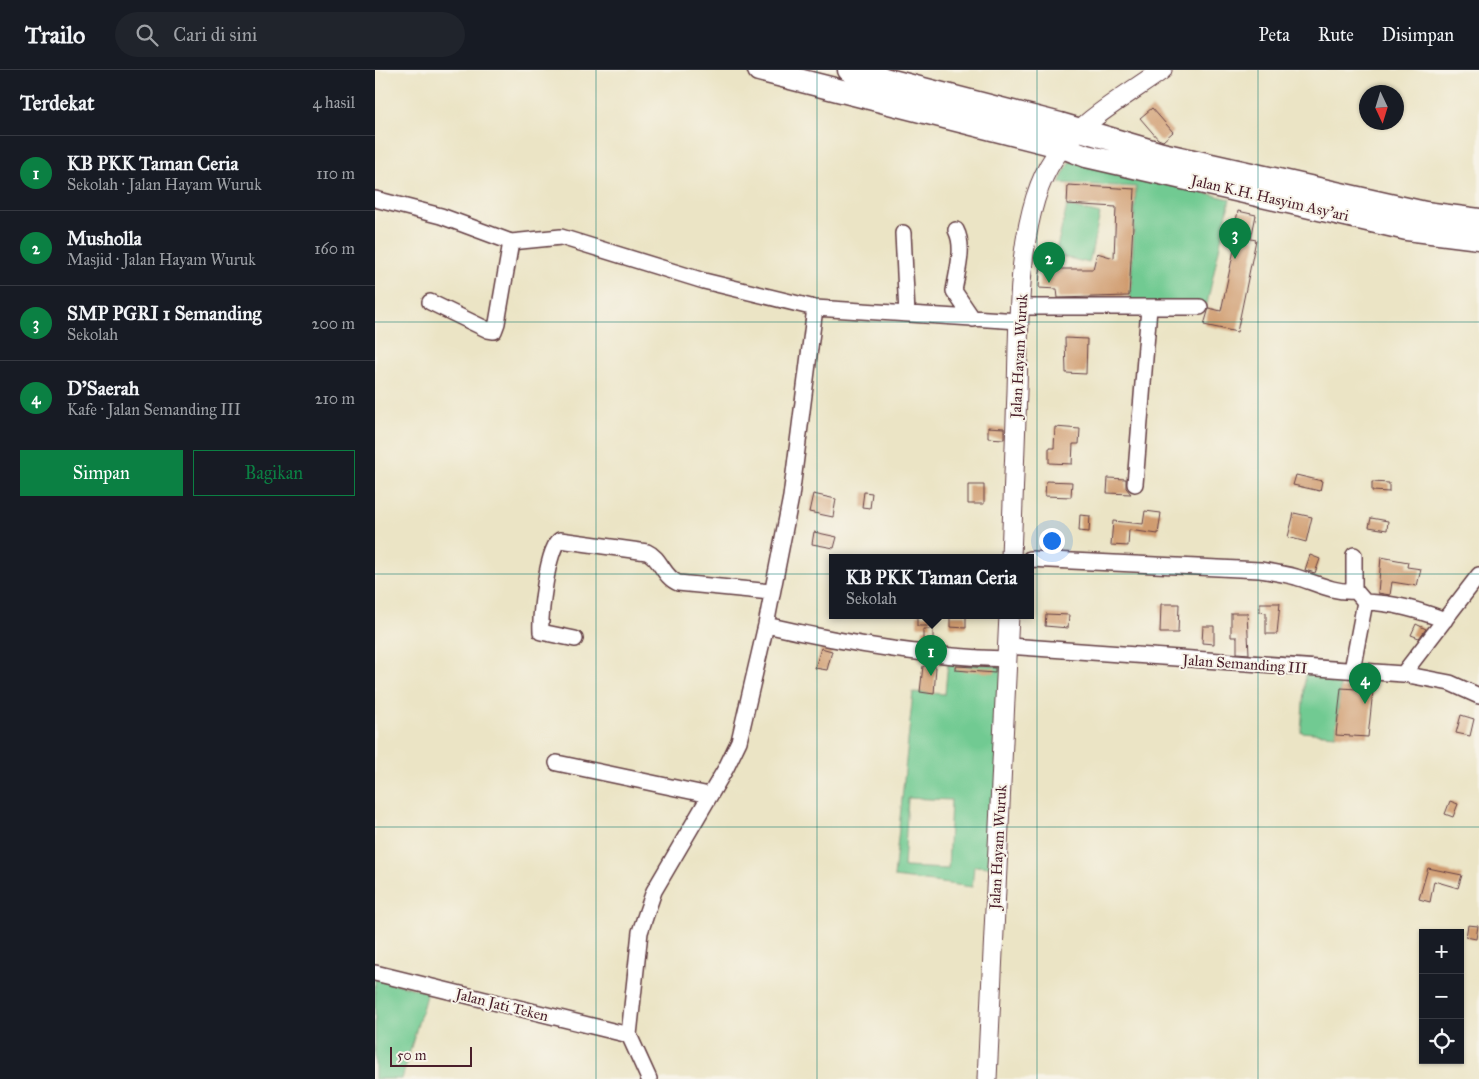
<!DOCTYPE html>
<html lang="id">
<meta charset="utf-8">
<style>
body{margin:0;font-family:"IM FELL Great Primer",serif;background:#20242c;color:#f1f3f6}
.controls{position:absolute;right:15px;bottom:15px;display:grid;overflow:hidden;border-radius:0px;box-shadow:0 1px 4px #0004}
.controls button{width:45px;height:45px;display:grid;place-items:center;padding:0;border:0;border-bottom:1px solid #363941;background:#171b24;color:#f1f3f6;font:25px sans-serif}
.compass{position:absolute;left:984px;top:15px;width:45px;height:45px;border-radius:50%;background:#171b24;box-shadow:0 1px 4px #0004;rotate:176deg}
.scale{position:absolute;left:15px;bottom:12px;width:82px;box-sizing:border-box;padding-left:5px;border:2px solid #4a1f2b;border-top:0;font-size:14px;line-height:18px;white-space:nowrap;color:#4a1f2b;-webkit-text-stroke:4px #f7f3e8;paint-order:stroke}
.you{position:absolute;left:676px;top:470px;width:18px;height:18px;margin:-12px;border:4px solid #fff;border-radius:50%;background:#1a73e8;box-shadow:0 0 0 8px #1a73e833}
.badge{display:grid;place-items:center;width:32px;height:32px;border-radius:50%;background:#0b8043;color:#fff;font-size:16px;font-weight:700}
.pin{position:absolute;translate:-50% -41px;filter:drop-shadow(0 1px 2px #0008)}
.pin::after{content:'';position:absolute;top:26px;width:18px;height:15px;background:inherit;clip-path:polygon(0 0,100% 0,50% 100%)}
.popup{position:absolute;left:454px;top:484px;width:205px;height:65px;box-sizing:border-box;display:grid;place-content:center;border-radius:0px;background:#171b24;filter:drop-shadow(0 1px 4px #0005);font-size:16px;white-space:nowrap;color:#9ea1a6}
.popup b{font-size:19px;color:#f1f3f6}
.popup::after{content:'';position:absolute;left:50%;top:100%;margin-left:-10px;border:10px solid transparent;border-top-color:#171b24}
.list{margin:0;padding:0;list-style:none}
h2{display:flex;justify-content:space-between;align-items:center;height:65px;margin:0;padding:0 20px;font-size:21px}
h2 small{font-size:16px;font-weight:400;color:#9ea1a6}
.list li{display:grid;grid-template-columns:32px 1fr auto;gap:15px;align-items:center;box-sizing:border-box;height:75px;padding:0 20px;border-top:1px solid #363941}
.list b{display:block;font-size:19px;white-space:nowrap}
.list p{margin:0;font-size:16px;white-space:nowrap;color:#9ea1a6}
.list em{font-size:16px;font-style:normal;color:#9ea1a6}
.actions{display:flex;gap:10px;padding:15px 20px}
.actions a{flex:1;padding:11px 0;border:1px solid #0b8043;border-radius:0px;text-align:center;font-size:18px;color:#0b8043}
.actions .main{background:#0b8043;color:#fff}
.icon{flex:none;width:28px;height:28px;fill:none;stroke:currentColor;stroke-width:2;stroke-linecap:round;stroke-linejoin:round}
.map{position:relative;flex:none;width:1104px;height:1009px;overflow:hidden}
header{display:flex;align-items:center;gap:30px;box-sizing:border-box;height:70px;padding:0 25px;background:#171b24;border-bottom:1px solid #363941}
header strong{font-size:24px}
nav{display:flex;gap:28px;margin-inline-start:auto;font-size:18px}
.search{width:350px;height:45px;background:#20242c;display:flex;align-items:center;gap:12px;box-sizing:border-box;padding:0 18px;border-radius:28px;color:#9ea1a6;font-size:19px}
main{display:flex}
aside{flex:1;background:#171b24}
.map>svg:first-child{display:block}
.green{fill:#71ca92;stroke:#5e745e;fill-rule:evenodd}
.building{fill:#d09c70}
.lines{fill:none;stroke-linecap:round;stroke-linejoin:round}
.minor-casing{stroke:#623d42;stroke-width:18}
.major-casing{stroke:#623d42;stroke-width:21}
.highway-casing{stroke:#623d42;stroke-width:25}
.minor{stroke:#fff;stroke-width:15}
.major{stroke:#fff;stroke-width:19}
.highway{stroke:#fff;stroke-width:22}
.grid{fill:none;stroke:#0f766e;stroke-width:1;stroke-opacity:0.55}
.labels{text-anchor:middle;stroke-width:4;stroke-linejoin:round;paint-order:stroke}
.street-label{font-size:15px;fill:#4a1f2b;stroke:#f7f3e8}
</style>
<header>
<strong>Trailo</strong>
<div class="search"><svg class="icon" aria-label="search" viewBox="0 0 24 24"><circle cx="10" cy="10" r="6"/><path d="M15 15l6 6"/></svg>Cari di sini</div>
<nav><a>Peta</a><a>Rute</a><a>Disimpan</a></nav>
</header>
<main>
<aside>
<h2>Terdekat<small>4 hasil</small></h2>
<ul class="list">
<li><span class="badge">1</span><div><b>KB PKK Taman Ceria</b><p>Sekolah · Jalan Hayam Wuruk</p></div><em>110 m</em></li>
<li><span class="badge">2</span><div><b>Musholla</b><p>Masjid · Jalan Hayam Wuruk</p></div><em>160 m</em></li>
<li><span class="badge">3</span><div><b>SMP PGRI 1 Semanding</b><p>Sekolah</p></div><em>200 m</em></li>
<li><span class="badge">4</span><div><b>D'Saerah</b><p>Kafe · Jalan Semanding III</p></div><em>210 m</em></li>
</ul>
<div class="actions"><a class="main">Simpan</a><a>Bagikan</a></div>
</aside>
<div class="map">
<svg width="1104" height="1009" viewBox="0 0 1104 1009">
<rect width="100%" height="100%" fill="#f7f3e8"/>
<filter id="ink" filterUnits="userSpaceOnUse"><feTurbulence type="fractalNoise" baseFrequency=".02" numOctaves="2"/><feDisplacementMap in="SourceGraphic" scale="10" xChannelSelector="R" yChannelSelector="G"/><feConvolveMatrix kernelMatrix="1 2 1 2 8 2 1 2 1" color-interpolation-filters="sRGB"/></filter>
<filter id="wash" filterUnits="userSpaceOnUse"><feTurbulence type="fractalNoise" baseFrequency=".0096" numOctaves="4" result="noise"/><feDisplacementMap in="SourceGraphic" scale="20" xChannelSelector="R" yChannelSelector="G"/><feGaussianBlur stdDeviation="1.12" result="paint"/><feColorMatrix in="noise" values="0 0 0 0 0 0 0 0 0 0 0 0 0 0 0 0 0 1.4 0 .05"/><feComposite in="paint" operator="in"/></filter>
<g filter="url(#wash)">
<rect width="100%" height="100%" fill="#ebe4c5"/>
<path class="green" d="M 695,91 L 855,129 L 832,234 L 755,236 L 761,117 L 684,113 Z
M 692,136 L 725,144 L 714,193 L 680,185 Z
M 573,591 L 628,596 L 618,797 L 599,796 L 597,817 L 519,807 L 538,622 L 570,624 ZM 533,728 L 576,730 L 573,799 L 529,797 Z
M 930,604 L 966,607 L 961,665 L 926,662 Z
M 0,908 L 52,922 L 27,1009 L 0,1009 Z"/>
<g id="blocks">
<path class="building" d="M 777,38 L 798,62 L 788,71 L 783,69 L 765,48 Z
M 693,115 L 760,119 L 754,226 L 683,228 L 682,219 L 664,218 L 665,202 L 670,180 L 679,181 L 675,199 L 718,199 L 722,183 L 739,188 L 741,137 L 692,134 Z
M 863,141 L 881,145 L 876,169 L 881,170 L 862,262 L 829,255 L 834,238 L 846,241 L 863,161 L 859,160 Z
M 690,268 L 712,269 L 711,304 L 691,303 Z
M 613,357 L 629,358 L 629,369 L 613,368 Z
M 680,357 L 705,359 L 704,374 L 698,374 L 697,394 L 674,393 L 674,378 L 679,378 Z
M 921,405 L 947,411 L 945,421 L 918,415 Z
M 733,408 L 751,409 L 751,418 L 756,424 L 732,423 Z
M 671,411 L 697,412 L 696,427 L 670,426 Z
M 997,412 L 1014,413 L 1014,422 L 997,421 Z
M 593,415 L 609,415 L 609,434 L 593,434 Z
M 489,422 L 497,423 L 495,438 L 487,437 Z
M 438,424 L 461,429 L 458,447 L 434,442 Z
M 770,441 L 786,443 L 783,464 L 754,460 L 753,476 L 736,475 L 738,451 L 768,454 Z
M 919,443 L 937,447 L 931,472 L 913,467 Z
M 705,445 L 715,446 L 714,462 L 704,461 Z
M 996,448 L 1013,451 L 1012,460 L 994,457 Z
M 439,462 L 462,467 L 459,478 L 437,474 Z
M 935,485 L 945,489 L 940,503 L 930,500 Z
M 1006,487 L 1033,492 L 1032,497 L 1046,499 L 1042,516 L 1017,512 L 1015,525 L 1003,523 Z
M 885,533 L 905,533 L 902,564 L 891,564 L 891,543 L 885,542 Z
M 786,534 L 804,534 L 803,563 L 785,563 Z
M 856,543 L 872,543 L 874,584 L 862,583 L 862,567 L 856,567 Z
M 671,544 L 694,545 L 693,558 L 670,556 Z
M 542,545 L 556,545 L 556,556 L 542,556 Z
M 575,545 L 591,545 L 591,558 L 575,557 Z
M 1041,554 L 1051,559 L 1044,568 L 1036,565 Z
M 828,556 L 839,556 L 839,574 L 827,573 Z
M 548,559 L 558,559 L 558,575 L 548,574 Z
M 446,578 L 457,581 L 452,600 L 440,598 Z
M 548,596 L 561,597 L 559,624 L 545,622 Z
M 580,596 L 620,598 L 620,603 L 580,600 Z
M 966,618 L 998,620 L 993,667 L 961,665 Z
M 1086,645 L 1099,649 L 1095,666 L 1081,663 Z
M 1075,731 L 1083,734 L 1078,747 L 1070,744 Z
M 1053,798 L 1087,805 L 1083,818 L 1059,811 L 1055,832 L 1044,829 Z
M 1093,855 L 1103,856 L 1101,869 L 1091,867 Z"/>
</g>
</g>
<g filter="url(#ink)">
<use href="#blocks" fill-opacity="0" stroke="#623d42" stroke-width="1"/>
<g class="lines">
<defs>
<path id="minor" d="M 0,129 L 66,146 L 136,172 L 186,167 L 329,211 L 440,238
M 581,160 C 590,177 582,202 579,221 L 598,249
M 528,163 L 532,244
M 55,232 L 113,260 L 119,261 L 122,253 L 136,172
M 645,237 L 825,237
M 760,414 L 774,238
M 979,485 L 979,519 L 990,532 C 1019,533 1043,540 1070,550
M 655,489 L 885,500 C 897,502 910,504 921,507 C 941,513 959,523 980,521
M 391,555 C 469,573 550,587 631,589
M 200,569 L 166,562 C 165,547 172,477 185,470 L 272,482 C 286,488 288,507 303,513 L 396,522
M 633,576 L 1028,604 L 1075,613 L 1104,626
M 977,600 L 990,532
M 1028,604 L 1104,505
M 182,693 L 334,725
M 0,903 L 254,965
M 274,1009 L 254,965 L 265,862 L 279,821 L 351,698 L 364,671 L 391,555 L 416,427 L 440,238 L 644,251"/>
<path id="major" d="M 636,487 C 638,432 640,376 642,321 C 644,256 641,143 679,88 C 705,51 751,26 787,0
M 612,1009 L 634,545"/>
<path id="highway" d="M 384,0 L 688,77 L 711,86 L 1032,159 L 1104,168
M 474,0 L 685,54 L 787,84 L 1050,143 L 1104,150"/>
</defs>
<use href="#minor" class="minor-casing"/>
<use href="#major" class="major-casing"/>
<use href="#highway" class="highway-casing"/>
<use href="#minor" class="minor"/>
<use href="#major" class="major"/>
<use href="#highway" class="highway"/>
</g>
</g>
<path class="grid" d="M 221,0 L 221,1009M 442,0 L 442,1009M 662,0 L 662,1009M 883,0 L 883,1009M 0,252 L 1104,252M 0,504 L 1104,504M 0,757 L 1104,757"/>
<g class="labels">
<g class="street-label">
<text transform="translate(895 128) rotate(13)" y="5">Jalan K.H. Hasyim Asy'ari</text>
<text transform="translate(644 286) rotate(-87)" y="5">Jalan Hayam Wuruk</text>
<text transform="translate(870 594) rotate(4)" y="5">Jalan Semanding III</text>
<text transform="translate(623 777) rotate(-87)" y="5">Jalan Hayam Wuruk</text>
<text transform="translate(127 935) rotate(14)" y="5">Jalan Jati Teken</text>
</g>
</g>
</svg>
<div class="controls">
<button>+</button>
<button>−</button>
<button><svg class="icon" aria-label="locate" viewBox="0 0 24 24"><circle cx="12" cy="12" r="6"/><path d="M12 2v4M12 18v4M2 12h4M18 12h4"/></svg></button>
</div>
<svg class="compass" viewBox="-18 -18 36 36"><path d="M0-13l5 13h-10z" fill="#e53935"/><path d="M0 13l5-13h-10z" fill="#9ea1a6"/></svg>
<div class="scale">50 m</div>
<div class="you"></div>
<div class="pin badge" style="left:556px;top:606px">1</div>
<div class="popup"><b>KB PKK Taman Ceria</b>Sekolah</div>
<div class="pin badge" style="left:674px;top:213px">2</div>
<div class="pin badge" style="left:860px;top:189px">3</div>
<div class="pin badge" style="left:990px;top:634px">4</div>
</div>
</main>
